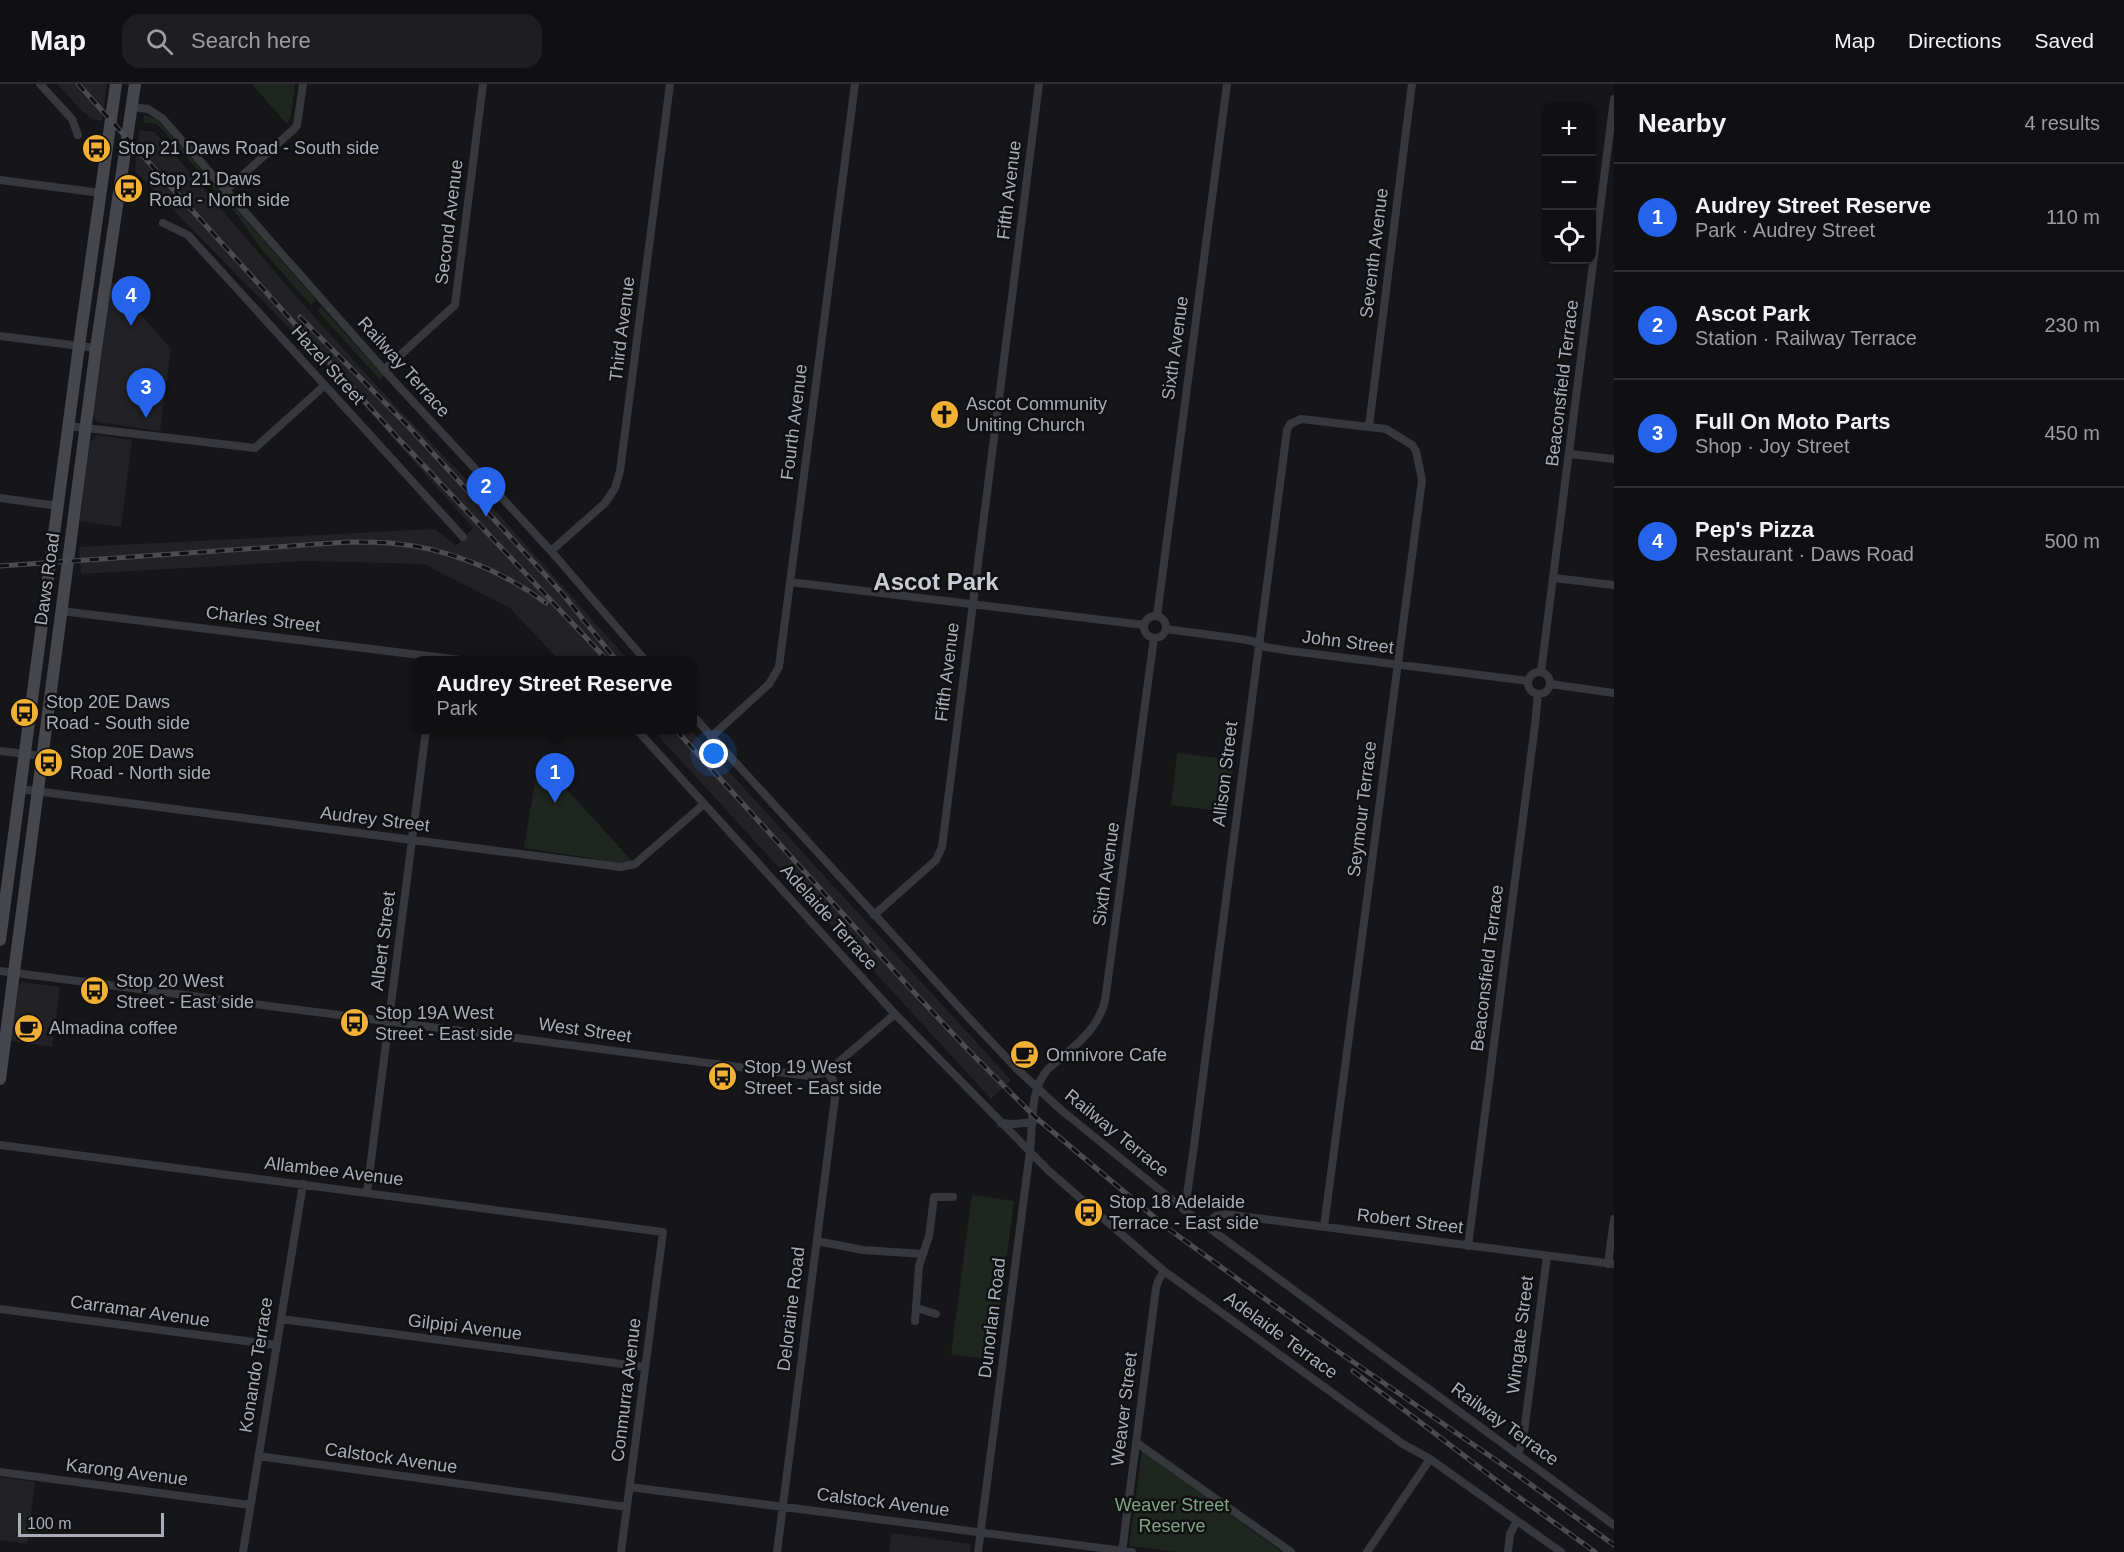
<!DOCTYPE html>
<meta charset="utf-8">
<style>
body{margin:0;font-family:Helvetica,sans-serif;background:#1e1e20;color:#f1f3f6}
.controls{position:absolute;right:18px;top:18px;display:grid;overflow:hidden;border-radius:12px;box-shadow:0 2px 4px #0004}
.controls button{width:54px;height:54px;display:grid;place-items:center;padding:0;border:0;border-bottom:2px solid #303032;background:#101012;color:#f1f3f6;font:30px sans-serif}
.scale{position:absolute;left:18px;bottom:15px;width:146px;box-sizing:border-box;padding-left:6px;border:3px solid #a8adb8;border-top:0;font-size:16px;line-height:21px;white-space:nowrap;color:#a8adb8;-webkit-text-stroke:4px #111113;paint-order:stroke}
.you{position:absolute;left:714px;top:670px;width:21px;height:21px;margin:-15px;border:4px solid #fff;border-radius:50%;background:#1a73e8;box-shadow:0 0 0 9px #1a73e833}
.badge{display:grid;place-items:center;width:39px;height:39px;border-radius:50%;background:#2563eb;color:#fff;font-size:20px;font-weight:700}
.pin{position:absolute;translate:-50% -50px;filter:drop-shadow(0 2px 3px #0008)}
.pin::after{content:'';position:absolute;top:32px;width:21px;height:18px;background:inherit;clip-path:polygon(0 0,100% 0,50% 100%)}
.popup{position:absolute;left:412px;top:572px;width:285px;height:78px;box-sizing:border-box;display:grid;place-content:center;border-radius:12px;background:#101012;filter:drop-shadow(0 2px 4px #0005);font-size:20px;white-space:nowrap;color:#9c9d9f}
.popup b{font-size:22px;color:#f1f3f6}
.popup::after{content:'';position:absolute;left:50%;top:100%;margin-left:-12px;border:12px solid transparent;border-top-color:#101012}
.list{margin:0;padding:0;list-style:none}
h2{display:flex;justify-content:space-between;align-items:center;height:78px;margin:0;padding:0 24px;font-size:26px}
h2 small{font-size:20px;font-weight:400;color:#9c9d9f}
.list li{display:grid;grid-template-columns:39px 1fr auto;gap:18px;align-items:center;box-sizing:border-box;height:108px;padding:0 24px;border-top:2px solid #303032}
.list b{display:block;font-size:22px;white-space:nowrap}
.list p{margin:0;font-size:20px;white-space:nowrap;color:#9c9d9f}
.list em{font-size:20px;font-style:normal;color:#9c9d9f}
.icon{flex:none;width:33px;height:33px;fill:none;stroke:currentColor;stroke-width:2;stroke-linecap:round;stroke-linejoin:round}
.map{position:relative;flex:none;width:1614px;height:1468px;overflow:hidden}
header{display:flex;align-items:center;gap:36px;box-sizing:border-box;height:84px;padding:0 30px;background:#101012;border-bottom:2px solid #303032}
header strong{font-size:28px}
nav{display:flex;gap:33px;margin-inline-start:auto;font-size:21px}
.search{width:420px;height:54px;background:#1e1e20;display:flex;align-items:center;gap:15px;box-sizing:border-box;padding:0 21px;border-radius:18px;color:#9c9d9f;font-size:22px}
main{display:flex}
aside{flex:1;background:#101012}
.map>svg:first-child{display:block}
.built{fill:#222225}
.green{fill:#1e261f}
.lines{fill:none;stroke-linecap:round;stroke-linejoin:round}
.street{stroke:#37383d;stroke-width:8}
.secondary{stroke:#45474d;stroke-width:12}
.rail-casing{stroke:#4a4c52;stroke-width:5}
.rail{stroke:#111113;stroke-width:3;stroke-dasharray:9;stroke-linecap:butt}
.labels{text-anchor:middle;stroke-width:5;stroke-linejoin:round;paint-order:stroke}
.poi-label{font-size:18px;fill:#a8adb8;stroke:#111113;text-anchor:start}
.street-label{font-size:18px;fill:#a8adb8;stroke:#111113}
.park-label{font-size:18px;fill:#7fa381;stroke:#111113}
.district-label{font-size:24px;font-weight:bold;fill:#c9ccd4;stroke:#111113}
</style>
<header>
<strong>Map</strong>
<div class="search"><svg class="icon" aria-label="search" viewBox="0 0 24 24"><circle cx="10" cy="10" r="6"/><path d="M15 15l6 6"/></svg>Search here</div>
<nav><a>Map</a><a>Directions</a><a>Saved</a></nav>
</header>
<main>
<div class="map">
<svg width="1614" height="1468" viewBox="0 0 1614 1468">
<rect width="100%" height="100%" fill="#161618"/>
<path class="built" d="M 57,0 L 107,0 L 102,37 L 92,35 L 82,27 Z
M 139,46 L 155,48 L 286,201 L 375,300 L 486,416 L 628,576 L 559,576 L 510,524 L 424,480 L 307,477 L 81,490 L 79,463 L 435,445 L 456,462 L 473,444 L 350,306 L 135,87 Z
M 111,197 L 171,265 L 160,347 L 98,338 L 95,336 L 93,330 Z
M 97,351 L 132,356 L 121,443 L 80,437 L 90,358 Z
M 653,646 L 691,646 L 1011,996 L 991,1015 Z
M 22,898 L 60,903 L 52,963 L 11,957 L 18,903 Z
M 0,1393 L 35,1398 L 27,1460 L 0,1456 Z
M 892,1449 L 971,1460 L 970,1468 L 889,1468 Z"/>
<path class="green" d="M 252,0 L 295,0 L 291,31 L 287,40 Z
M 144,31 L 156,35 L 163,42 L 316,216 L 311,221 L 262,166 L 238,132 L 160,43 L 156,40 L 143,38 Z
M 321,223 L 384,292 L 380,296 L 317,226 Z
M 1177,669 L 1234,676 L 1228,728 L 1171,721 Z
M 539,675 L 632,777 L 622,779 L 524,764 Z
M 972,1111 L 1014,1117 L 993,1276 L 951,1270 Z
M 1142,1367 L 1282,1468 L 1176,1468 L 1129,1462 Z"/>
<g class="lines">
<path class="street" d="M 40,0 L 72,35 L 78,51
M 132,23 L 148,25 L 162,34 L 393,296 L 551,467 L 645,576
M 0,96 L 101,109
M 225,107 L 294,45 L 297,41 L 303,0
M 163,139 L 188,151 L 463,453
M 0,252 L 96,264
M 384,286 L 455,221 L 483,0
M 69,342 L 255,364 L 324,302
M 1369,342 L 1412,0
M 1570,370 L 1614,375
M 0,414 L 58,422
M 551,467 L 605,419 L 615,404 L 620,387 L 670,0
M 1554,494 L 1614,501
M 790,498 L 1144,541
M 61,527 L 461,576
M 1157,532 L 1227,0
M1144 543a11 11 0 1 1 22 0a11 11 0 1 1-22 0Z
M 1166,545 L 1241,555 L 1252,557 L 1265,563 L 1291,567 L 1528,597
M 1541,588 L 1614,15
M1528 599a11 11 0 1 1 22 0a11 11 0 1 1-22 0Z
M 1550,600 L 1614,609
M 693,632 L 968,933 L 1017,985 L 1060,1025 L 1182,1124 L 1614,1441
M 637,646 L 895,930 L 1049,1087 L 1164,1187 L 1403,1360 L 1430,1375 L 1561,1468
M 711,653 L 769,600 L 779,583 L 855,0
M 0,667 L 42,672
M 20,705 L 621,783 L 635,780 L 704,720
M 874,831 L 936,776 L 942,763 L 1039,0
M 0,887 L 809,992 L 827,988 L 895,930
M 1001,1039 L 1013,1040 L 1033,1038
M 0,1061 L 663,1148 L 621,1468
M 367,1108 L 426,646
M 1182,1124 L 1186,1118 L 1194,1062 L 1287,346 L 1290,340 L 1301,335 L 1386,345 L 1412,361 L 1416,367 L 1422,396 L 1324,1143
M 1206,1140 L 1216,1132 L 1224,1130 L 1614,1180
M 817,1157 L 863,1166 L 923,1170
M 1468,1162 L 1535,641 L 1538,610
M 1608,1180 L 1614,1135
M 917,1224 L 936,1230
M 0,1225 L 276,1261
M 281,1235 L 645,1283
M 915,1237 L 919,1182 L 929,1152 L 934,1113 L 953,1113
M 1137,1359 L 1291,1468
M 1518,1370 L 1523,1356 L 1547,1172
M 258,1372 L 627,1423
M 0,1388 L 250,1421
M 630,1403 L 1132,1468
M 243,1468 L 303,1100
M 777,1468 L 835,1014 L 833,996 L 827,988
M 978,1468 L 1030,1067 C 1033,1041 1029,1006 1048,985 C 1071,965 1097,948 1105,917 L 1154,554
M 1122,1468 L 1156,1204 L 1158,1197 L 1164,1187
M 1367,1468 L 1430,1375
M 1508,1468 L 1510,1450 L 1517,1437"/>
<path class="secondary" d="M 0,856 L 79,262 L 116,0
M 0,995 L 96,264 L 135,0"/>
<defs>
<path id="rail" d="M 78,0 L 396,352 L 607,576
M 300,233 L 407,341 L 561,508 L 616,576
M 0,482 L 348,458 C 361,458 375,458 389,459 C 445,463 501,486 546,519
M 676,646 L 910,904 L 971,969 L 1034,1032 L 1166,1143 L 1330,1262 L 1519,1392 L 1614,1461
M 1353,1287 L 1509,1406 L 1595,1468"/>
</defs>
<use href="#rail" class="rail-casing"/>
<use href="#rail" class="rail"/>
</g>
<defs>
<symbol id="bus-disc" viewBox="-11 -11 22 22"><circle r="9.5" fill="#f2b134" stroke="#111113"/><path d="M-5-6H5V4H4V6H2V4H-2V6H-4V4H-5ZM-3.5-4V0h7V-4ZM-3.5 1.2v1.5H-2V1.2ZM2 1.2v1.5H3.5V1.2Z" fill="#111"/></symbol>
<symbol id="church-disc" viewBox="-11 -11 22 22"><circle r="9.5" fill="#f2b134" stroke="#111113"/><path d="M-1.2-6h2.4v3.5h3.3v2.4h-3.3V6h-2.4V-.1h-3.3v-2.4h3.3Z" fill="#111"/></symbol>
<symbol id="cafe-disc" viewBox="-11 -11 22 22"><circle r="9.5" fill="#f2b134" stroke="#111113"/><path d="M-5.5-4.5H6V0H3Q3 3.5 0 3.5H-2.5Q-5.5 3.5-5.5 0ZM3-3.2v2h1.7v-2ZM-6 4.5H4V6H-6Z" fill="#111"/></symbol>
</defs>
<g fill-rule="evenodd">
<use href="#bus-disc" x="80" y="48" width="33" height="33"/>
<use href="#bus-disc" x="112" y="88" width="33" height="33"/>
<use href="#church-disc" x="928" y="314" width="33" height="33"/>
<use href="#bus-disc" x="8" y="612" width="33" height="33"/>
<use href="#bus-disc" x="32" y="662" width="33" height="33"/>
<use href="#bus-disc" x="78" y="890" width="33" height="33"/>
<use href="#bus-disc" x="338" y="922" width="33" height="33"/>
<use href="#cafe-disc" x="12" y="928" width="33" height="33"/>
<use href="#cafe-disc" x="1008" y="954" width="33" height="33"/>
<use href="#bus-disc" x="706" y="976" width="33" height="33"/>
<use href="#bus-disc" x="1072" y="1112" width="33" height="33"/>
</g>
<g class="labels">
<g class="poi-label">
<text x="118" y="70">Stop 21 Daws Road - South side</text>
<text x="149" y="101">Stop 21 Daws<tspan x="149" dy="21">Road - North side</tspan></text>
<text x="966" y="326">Ascot Community<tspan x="966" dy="21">Uniting Church</tspan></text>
<text x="46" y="624">Stop 20E Daws<tspan x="46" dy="21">Road - South side</tspan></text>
<text x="70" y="674">Stop 20E Daws<tspan x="70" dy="21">Road - North side</tspan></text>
<text x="116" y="903">Stop 20 West<tspan x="116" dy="21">Street - East side</tspan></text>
<text x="375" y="935">Stop 19A West<tspan x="375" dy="21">Street - East side</tspan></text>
<text x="49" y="950">Almadina coffee</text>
<text x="1046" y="977">Omnivore Cafe</text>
<text x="744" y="989">Stop 19 West<tspan x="744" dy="21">Street - East side</tspan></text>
<text x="1109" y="1124">Stop 18 Adelaide<tspan x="1109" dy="21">Terrace - East side</tspan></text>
</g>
<g class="street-label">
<text transform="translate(1009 106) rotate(-83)" y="6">Fifth Avenue</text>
<text transform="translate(449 138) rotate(-83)" y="6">Second Avenue</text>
<text transform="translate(1374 169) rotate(-83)" y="6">Seventh Avenue</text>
<text transform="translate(622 245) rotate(-83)" y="6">Third Avenue</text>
<text transform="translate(1175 264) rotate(-82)" y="6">Sixth Avenue</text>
<text transform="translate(328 281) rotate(48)" y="6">Hazel Street</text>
<text transform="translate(404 283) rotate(48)" y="6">Railway Terrace</text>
<text transform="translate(1562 299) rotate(-83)" y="6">Beaconsfield Terrace</text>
<text transform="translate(794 338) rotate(-83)" y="6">Fourth Avenue</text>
<text transform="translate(47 495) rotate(-82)" y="6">Daws Road</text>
<text transform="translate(263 535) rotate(7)" y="6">Charles Street</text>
<text transform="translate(1348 558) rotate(7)" y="6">John Street</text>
<text transform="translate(947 588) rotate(-83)" y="6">Fifth Avenue</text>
<text transform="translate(1225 690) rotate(-83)" y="6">Allison Street</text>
<text transform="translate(1362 725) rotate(-83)" y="6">Seymour Terrace</text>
<text transform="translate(375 735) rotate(7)" y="6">Audrey Street</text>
<text transform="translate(1106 790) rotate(-82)" y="6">Sixth Avenue</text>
<text transform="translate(829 833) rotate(48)" y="6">Adelaide Terrace</text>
<text transform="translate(383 857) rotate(-83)" y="6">Albert Street</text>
<text transform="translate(1487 884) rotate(-83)" y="6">Beaconsfield Terrace</text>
<text transform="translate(585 946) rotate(8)" y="6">West Street</text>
<text transform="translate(1117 1049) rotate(39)" y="6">Railway Terrace</text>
<text transform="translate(334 1087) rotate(7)" y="6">Allambee Avenue</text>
<text transform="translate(1410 1137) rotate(7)" y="6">Robert Street</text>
<text transform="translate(791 1225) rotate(-83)" y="6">Deloraine Road</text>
<text transform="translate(140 1227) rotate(8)" y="6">Carramar Avenue</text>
<text transform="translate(992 1234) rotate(-83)" y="6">Dunorlan Road</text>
<text transform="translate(465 1243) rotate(7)" y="6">Gilpipi Avenue</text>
<text transform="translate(1281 1251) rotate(36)" y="6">Adelaide Terrace</text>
<text transform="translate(1520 1251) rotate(-83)" y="6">Wingate Street</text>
<text transform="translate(256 1281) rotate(-81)" y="6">Konando Terrace</text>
<text transform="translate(626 1306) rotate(-83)" y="6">Conmurra Avenue</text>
<text transform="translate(1124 1325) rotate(-83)" y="6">Weaver Street</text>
<text transform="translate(1505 1340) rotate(36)" y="6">Railway Terrace</text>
<text transform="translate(391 1374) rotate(8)" y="6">Calstock Avenue</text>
<text transform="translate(127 1388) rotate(7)" y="6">Karong Avenue</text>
<text transform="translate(883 1418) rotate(7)" y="6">Calstock Avenue</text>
</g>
<g class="park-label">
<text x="1172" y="1427">Weaver Street<tspan x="1172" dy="21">Reserve</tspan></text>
</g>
<g class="district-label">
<text x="936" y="506">Ascot Park</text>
</g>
</g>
</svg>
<div class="controls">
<button>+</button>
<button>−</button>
<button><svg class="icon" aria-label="locate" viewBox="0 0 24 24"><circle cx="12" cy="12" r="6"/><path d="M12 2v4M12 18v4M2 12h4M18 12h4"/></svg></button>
</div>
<div class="scale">100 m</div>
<div class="you"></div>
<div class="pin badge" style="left:555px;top:719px">1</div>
<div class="popup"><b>Audrey Street Reserve</b>Park</div>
<div class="pin badge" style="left:486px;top:433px">2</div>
<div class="pin badge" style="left:146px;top:334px">3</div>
<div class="pin badge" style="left:131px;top:242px">4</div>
</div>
<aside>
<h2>Nearby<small>4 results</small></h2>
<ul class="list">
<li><span class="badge">1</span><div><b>Audrey Street Reserve</b><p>Park · Audrey Street</p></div><em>110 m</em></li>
<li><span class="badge">2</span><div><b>Ascot Park</b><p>Station · Railway Terrace</p></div><em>230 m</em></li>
<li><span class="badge">3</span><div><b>Full On Moto Parts</b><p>Shop · Joy Street</p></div><em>450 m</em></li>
<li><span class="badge">4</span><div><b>Pep's Pizza</b><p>Restaurant · Daws Road</p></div><em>500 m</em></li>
</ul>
</aside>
</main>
